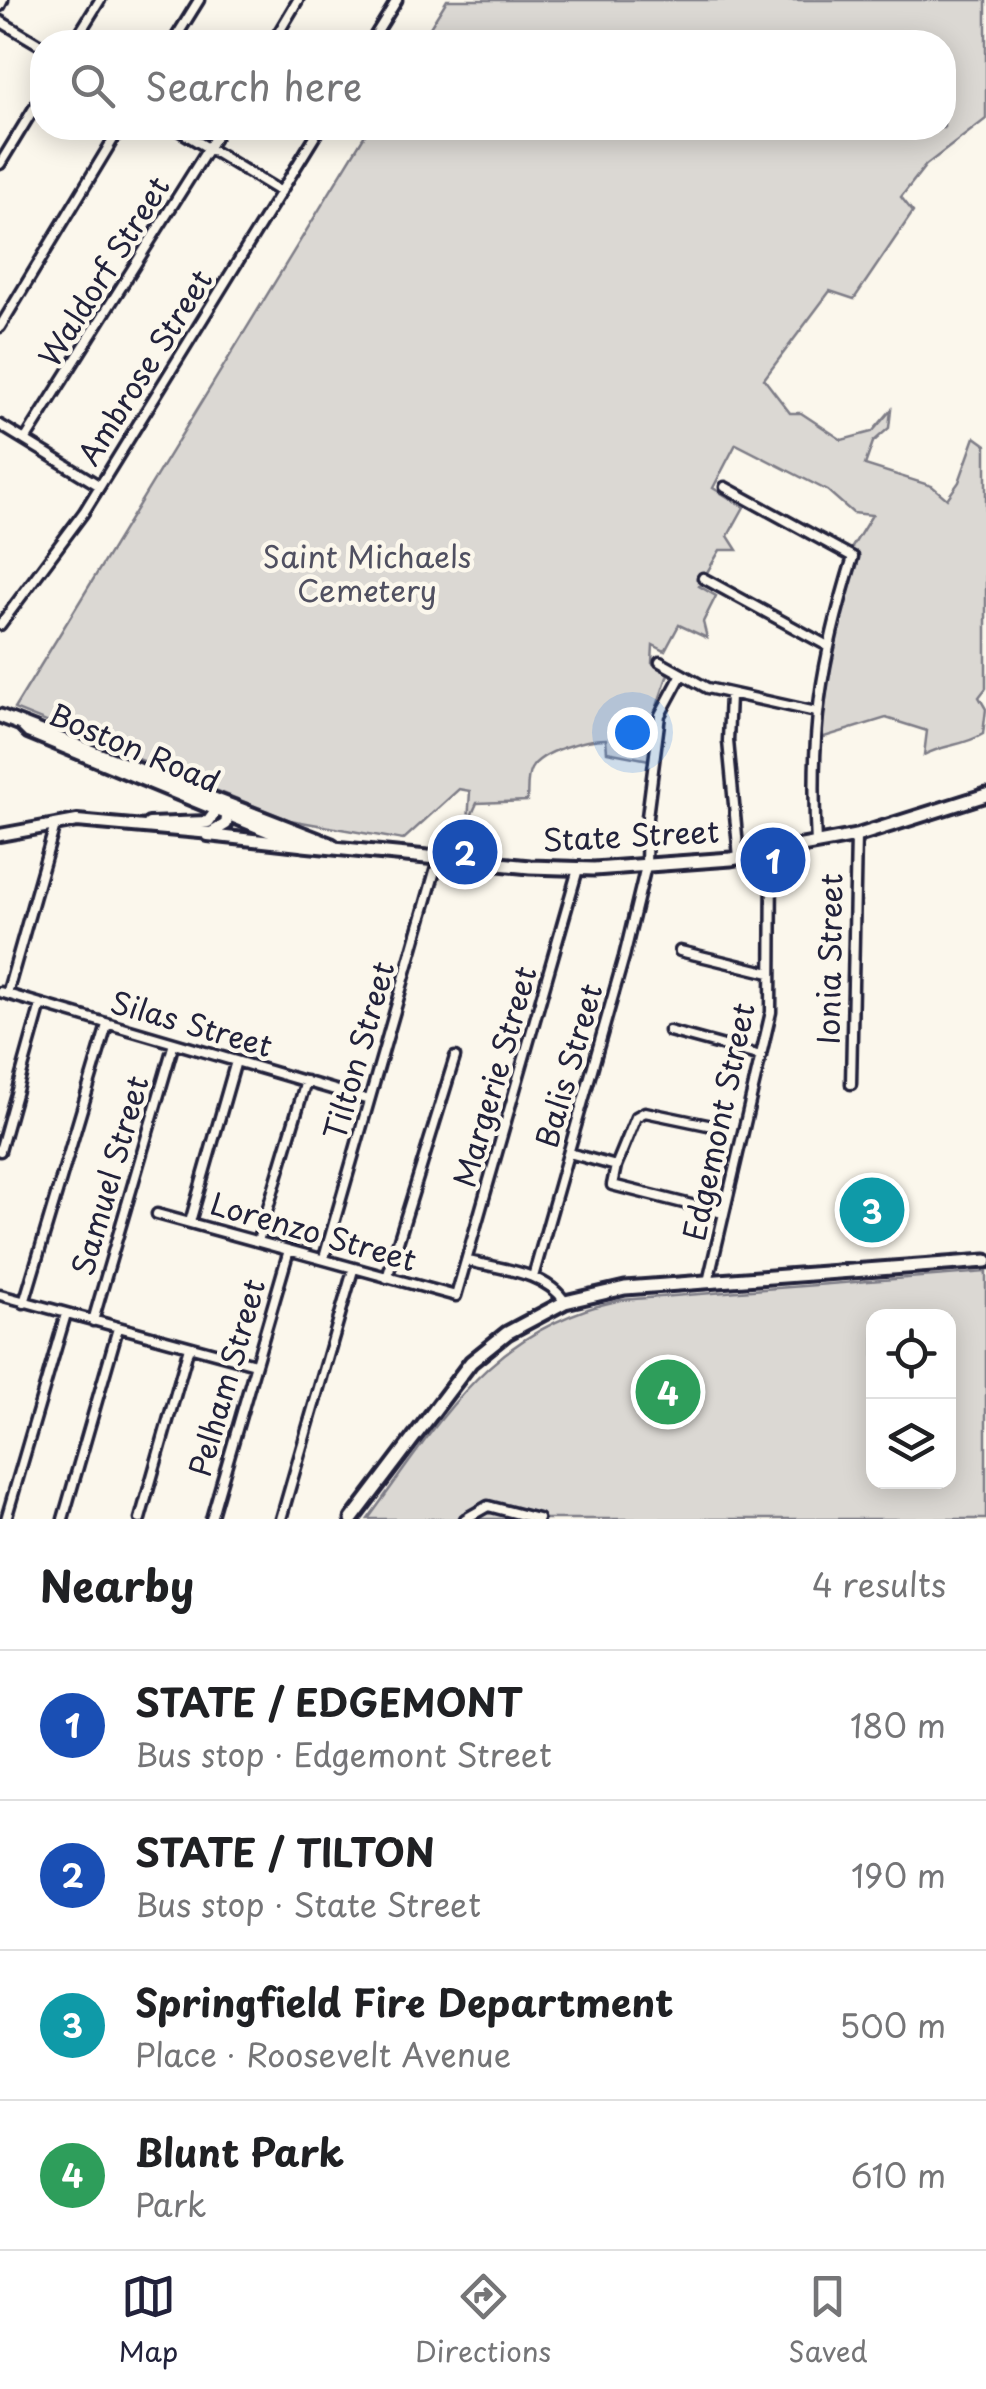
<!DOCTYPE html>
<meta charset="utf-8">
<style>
body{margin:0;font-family:"Playpen Sans",sans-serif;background:#f2f2f2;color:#202124}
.controls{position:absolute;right:30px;bottom:30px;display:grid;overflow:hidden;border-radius:20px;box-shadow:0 5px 25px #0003}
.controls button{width:90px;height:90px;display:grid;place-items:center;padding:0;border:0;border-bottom:2px solid #e0e0e0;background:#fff;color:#202124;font:50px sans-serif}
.you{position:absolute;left:632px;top:732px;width:35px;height:35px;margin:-25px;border:8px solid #fff;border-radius:50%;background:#1a73e8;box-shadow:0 0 0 15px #1a73e833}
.badge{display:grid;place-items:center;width:65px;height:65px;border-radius:50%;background:#22223b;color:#fff;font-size:32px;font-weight:700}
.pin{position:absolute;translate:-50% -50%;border:5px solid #fff;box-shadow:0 2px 10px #0006}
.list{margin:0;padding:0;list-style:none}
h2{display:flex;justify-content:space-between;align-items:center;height:130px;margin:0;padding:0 40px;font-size:42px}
h2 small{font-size:32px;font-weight:400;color:#757577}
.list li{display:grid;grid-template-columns:65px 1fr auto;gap:30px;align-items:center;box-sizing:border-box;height:150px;padding:0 40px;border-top:2px solid #e0e0e0}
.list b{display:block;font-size:38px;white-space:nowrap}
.list p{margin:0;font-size:32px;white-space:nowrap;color:#757577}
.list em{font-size:32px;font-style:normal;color:#757577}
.icon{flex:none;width:55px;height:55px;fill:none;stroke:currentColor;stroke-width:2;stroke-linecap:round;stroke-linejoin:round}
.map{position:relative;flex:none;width:986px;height:1519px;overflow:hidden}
.search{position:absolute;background:#fff;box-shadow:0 5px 25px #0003;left:30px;right:30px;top:30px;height:110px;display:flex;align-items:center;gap:25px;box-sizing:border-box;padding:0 35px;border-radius:40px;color:#757577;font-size:38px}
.sheet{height:730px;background:#fff}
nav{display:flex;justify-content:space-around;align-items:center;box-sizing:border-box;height:140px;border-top:2px solid #e0e0e0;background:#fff;font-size:28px;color:#757577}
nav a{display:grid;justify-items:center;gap:5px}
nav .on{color:#22223b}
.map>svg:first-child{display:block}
.green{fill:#dbd8d3;stroke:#7e7d87;stroke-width:2.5;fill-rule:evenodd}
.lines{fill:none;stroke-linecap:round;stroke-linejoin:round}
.minor-casing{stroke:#22223b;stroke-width:15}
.secondary-casing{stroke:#22223b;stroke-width:18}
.primary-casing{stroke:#22223b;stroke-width:19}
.minor{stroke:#fbf7ec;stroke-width:8}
.secondary{stroke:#fbf7ec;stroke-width:10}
.primary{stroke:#fbf7ec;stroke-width:11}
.labels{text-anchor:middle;stroke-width:9;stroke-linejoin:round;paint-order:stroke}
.street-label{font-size:30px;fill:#22223b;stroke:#fbf7ec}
.park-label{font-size:30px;fill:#505061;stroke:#fbf7ec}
</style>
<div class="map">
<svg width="986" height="1519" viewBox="0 0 986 1519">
<rect width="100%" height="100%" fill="#fbf7ec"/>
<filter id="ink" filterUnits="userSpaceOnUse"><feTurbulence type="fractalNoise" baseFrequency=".01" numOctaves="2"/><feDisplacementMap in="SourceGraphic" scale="20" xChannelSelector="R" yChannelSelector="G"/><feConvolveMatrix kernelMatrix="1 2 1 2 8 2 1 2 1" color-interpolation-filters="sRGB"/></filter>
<g filter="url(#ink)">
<path class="green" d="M 447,0 L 986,0 L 986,119 L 926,165 L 901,197 L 913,212 L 854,299 L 830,291 L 764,379 L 790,413 L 801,413 L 842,440 L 872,432 L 891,410 L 889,428 L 873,442 L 865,465 L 932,486 L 947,499 L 959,482 L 975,437 L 986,445 L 986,688 L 979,697 L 986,709 L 983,734 C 964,746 944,744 924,755 L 927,731 L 886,718 L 821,738 L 832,646 L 858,561 L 858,554 L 851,549 L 872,515 L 853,513 L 828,491 L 736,444 L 713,488 L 744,507 L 728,536 L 737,550 L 720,550 L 699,586 L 716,596 L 703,622 L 707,638 L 679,625 L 665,651 L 653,645 L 652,663 L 668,674 L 655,712 L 649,760 L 607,752 L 606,739 C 586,739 541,751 531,769 C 526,778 528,791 527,801 L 477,803 L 468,823 L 470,791 L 459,789 L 403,840 L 290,820 L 14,709 L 369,128 L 944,128 L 944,42 L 421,42 Z
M 986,1272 L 986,1519 L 368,1519 C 442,1419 490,1328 621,1300 ZM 874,1316 L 948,1316 L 948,1482 L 874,1482 Z"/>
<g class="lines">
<defs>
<path id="minor" d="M 0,6 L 3,0
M 0,21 L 42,46
M 74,42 L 100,0
M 173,42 L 199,0
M 273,42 L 298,0
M 371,42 L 397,0
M 175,128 L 281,192
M 0,164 L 42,95
M 0,327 L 120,128
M 0,425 L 100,486
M 25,440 L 221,128
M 725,487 L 853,557 C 820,664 810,731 816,844
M 703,578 L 826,645
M 0,625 L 84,512 L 320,128
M 660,662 L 707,688 L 816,712
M 730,695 L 728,741 L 739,857
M 680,951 L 770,973
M 0,992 L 369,1100
M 7,994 L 55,825
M 669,1031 L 761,1056
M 851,1084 L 856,836
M 0,1151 L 41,1004
M 569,1153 L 616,1166 L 636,1117 L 645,1112 L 722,1128
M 616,1166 L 612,1185 L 723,1213
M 157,1214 L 456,1296 L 578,869
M 190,1222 L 236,1061
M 258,1241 L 306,1081
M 324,1258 L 439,857
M 468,1261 C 501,1269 546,1272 565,1302
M 533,1277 L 624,957 L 646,866 L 647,817 L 660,715 L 682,674
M 387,1278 L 455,1057
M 708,1282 L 771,1012 L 772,851
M 0,1295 L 255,1364
M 24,1303 L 107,1025
M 93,1321 L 174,1043
M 6,1519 L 66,1314
M 63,1519 L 118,1328
M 140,1519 L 189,1347
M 211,1519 L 289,1250
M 281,1519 L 353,1270
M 465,1519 L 488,1506 L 538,1519"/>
<path id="secondary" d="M 149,824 L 208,822 L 222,803
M 0,835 L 77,821 L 211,833 L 226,824 L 229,806
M 208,835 L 300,845"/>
<path id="primary" d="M 0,716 L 332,845
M 23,726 L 29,732 L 303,845 L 530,867 L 594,869 L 731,859 L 856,836 L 986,795
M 352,1519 L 471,1362 L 507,1333 L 565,1302 L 625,1288 L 986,1261"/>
</defs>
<use href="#minor" class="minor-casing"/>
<use href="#secondary" class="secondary-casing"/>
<use href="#primary" class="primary-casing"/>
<use href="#minor" class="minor"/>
<use href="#secondary" class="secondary"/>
<use href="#primary" class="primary"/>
</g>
</g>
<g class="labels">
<g class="street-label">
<text transform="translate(105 272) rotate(-58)" y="10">Waldorf Street</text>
<text transform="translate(146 368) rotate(-58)" y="10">Ambrose Street</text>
<text transform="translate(134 749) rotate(23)" y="10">Boston Road</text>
<text transform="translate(631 837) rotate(-3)" y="10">State Street</text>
<text transform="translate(831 959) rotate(-89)" y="10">Ionia Street</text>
<text transform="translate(191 1025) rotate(16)" y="10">Silas Street</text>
<text transform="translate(360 1051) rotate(-74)" y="10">Tilton Street</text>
<text transform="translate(570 1066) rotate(-74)" y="10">Balis Street</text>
<text transform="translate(496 1077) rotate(-74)" y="10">Margerie Street</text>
<text transform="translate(720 1122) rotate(-78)" y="10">Edgemont Street</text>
<text transform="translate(111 1176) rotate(-74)" y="10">Samuel Street</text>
<text transform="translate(313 1233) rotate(16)" y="10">Lorenzo Street</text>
<text transform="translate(228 1378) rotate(-74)" y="10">Pelham Street</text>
</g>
<g class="park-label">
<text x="367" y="568">Saint Michaels<tspan x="367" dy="34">Cemetery</tspan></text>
</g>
</g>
</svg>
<div class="controls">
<button><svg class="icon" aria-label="locate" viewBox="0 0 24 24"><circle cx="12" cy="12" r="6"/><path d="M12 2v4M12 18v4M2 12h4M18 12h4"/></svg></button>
<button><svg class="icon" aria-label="layers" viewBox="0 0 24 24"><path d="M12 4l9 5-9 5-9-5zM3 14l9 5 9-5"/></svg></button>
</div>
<div class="you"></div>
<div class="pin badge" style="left:773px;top:860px;background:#1a4fb4">1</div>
<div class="pin badge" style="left:465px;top:852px;background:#1a4fb4">2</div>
<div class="pin badge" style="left:872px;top:1210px;background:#0f9aa8">3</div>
<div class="pin badge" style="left:668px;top:1392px;background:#2e9e5b">4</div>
<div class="search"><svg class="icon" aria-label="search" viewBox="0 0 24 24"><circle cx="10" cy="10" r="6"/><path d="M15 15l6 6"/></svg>Search here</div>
</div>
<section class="sheet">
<h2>Nearby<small>4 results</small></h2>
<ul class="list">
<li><span class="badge" style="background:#1a4fb4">1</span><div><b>STATE / EDGEMONT</b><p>Bus stop · Edgemont Street</p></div><em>180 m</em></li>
<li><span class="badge" style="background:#1a4fb4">2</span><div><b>STATE / TILTON</b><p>Bus stop · State Street</p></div><em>190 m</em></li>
<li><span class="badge" style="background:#0f9aa8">3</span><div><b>Springfield Fire Department</b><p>Place · Roosevelt Avenue</p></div><em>500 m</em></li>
<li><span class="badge" style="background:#2e9e5b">4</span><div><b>Blunt Park</b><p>Park</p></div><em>610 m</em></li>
</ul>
</section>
<nav>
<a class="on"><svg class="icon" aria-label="map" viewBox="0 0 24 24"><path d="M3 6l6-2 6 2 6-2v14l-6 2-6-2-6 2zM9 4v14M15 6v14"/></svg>Map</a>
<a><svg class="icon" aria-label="directions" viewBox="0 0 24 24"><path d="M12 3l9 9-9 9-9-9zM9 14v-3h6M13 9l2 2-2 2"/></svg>Directions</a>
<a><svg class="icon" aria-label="saved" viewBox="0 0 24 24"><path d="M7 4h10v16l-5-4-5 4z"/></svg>Saved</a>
</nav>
